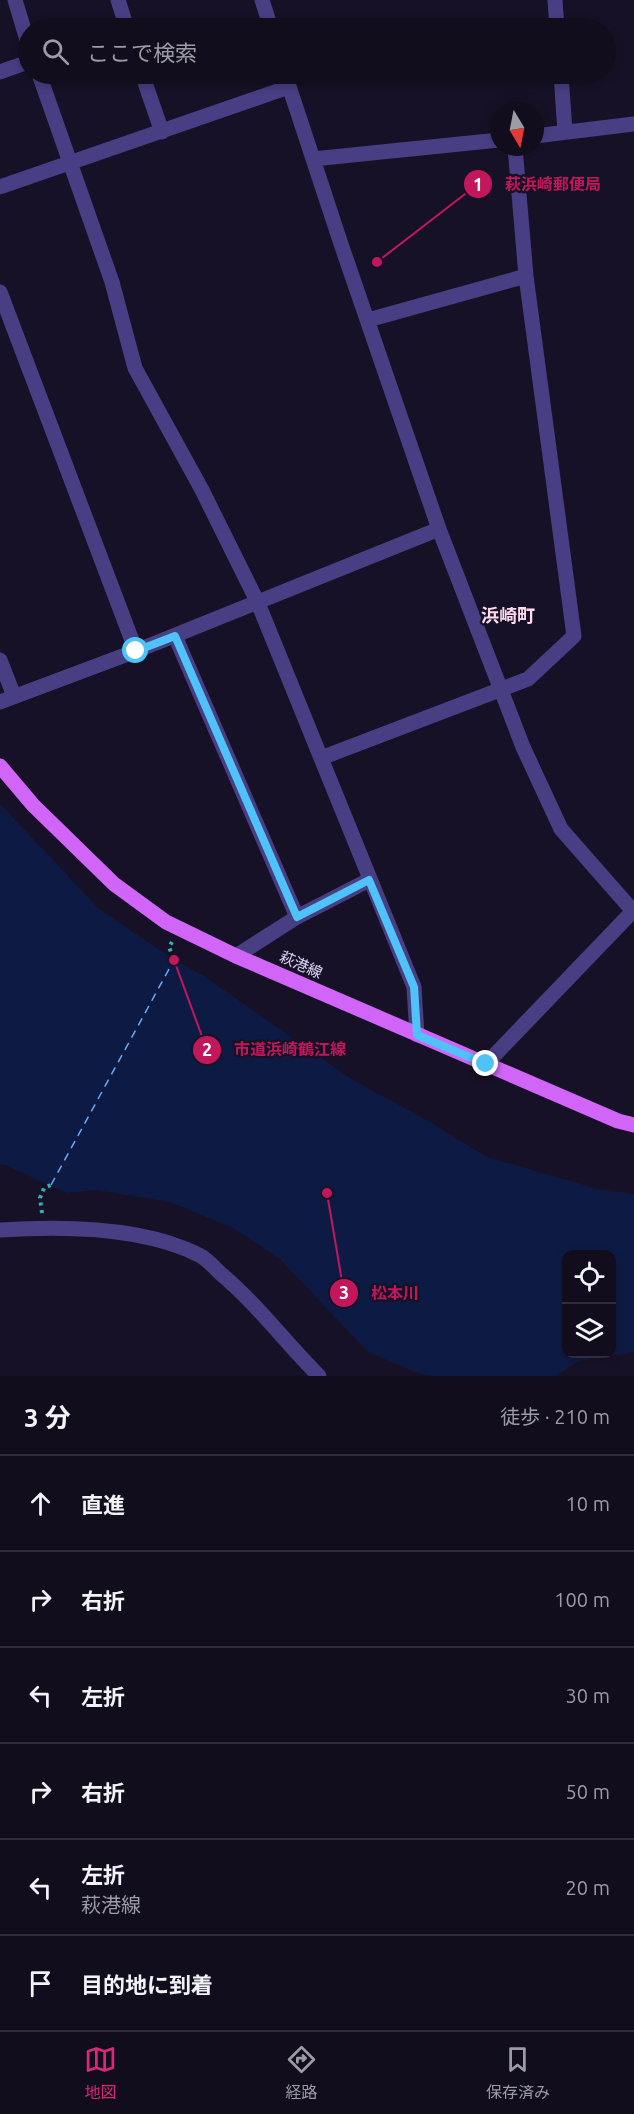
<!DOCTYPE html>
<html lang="ja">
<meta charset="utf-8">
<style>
body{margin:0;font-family:Ubuntu,"Noto Sans JP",sans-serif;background:#1a1626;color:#f1f3f6}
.controls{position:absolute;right:18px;bottom:18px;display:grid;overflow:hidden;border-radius:12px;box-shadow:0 3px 9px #0003}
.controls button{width:54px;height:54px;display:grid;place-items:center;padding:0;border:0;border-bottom:2px solid #302d3b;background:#110d1d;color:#f1f3f6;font:30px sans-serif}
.compass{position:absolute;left:490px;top:102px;width:54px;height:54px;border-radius:50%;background:#110d1d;box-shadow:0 3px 9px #0003;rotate:170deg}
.stop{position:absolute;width:18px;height:18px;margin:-14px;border:4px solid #4fc3f7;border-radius:50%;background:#fff}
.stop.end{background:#4fc3f7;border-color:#fff;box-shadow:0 2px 6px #0008}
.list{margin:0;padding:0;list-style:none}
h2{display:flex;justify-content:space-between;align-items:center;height:78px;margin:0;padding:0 24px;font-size:26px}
h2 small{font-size:20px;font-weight:400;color:#9c9ca4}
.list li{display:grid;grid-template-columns:39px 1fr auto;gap:18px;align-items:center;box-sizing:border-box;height:96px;padding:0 24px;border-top:2px solid #302d3b}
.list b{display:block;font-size:22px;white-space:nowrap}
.list p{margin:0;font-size:20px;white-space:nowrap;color:#9c9ca4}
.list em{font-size:20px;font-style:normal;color:#9c9ca4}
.icon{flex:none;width:33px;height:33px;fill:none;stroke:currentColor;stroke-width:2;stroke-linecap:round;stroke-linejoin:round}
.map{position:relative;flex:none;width:634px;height:1376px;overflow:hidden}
.search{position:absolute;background:#110d1d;box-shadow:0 3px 9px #0003;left:18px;right:18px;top:18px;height:66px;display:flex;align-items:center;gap:15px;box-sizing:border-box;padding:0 21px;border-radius:33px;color:#9c9ca4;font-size:22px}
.sheet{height:654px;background:#110d1d}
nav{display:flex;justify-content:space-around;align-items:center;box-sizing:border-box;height:84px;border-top:2px solid #302d3b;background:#110d1d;font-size:16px;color:#9c9ca4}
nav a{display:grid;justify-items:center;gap:3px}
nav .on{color:#db2777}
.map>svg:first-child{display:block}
.water{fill:#0d1b44;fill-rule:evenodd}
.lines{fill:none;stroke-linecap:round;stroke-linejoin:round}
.ferry{stroke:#6ca8f8;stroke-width:1.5;stroke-dasharray:8 6;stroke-linecap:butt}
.path{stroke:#36aeb4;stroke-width:4;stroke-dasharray:3 4.5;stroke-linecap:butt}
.minor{stroke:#483e83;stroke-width:15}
.major{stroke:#d065f8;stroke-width:15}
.route{stroke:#4fc3f7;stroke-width:8}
.labels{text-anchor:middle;stroke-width:4.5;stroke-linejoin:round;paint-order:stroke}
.street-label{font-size:15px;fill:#e1d9fd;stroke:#171127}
.quarter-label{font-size:18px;font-weight:bold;fill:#fddbed;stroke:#171127}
.leader{fill:none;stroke:#c2185b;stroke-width:2}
.callout-dot{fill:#c2185b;stroke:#171127;stroke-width:2}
.mark-label{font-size:18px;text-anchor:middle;font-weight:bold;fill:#fff}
.callout-label{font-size:16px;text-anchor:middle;font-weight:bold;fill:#c2185b;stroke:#171127;stroke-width:4.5;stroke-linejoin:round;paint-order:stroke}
</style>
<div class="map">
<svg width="634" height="1376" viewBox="0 0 634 1376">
<rect width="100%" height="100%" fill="#171127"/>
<path class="water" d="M 0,804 L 99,909 L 174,960 L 202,975 L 353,1080 L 423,1118 L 487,1157 L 598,1189 L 634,1194 L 634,1352 L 579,1361 L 555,1376 L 436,1376 L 420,1374 L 368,1352 L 279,1258 L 231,1227 L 170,1202 L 96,1190 L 67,1193 L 5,1165 L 0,1164 ZM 566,1254 L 612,1254 L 612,1354 L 566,1354 Z"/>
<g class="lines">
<path class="ferry" d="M 51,1185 L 174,960"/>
<path class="path" d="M 172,942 L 169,947 L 174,960
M 42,1213 L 40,1198 L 44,1188 L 51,1185"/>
<path class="minor" d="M 15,0 L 28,43
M 118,0 L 127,28
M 262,0 L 271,28
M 555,0 L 557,28
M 0,72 L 28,62
M 39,74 L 112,282 L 135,368 L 202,490 L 258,603 L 414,987 L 417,1035
M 142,74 L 162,132
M 285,74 L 341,244 L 439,529 L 523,747 L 561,829 L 633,911
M 561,74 L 565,132
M 535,136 L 634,124
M 313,159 L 499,140
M 0,187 L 289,87
M 0,292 L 136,651
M 368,320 L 526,276
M 175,636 L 297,917
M 0,660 L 14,696
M 0,702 L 136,651 L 439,529
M 321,758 L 528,679 L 574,636 L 526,276 L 515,147
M 236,956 L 297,917 L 369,880
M 486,1064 L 634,910
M 0,1230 C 61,1226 144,1227 199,1255 C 207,1259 214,1267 220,1273 C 257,1304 285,1342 319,1376"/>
<path class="major" d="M 0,766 L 33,805 L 114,884 L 166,922 L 236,956 L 618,1121 L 634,1125"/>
</g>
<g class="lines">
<path class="route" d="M 136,651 L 175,636 L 297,917 L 369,880 L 414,987 L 417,1035 L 486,1064"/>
</g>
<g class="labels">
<g class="street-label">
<text transform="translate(301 965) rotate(24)" y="5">萩港線</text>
</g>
<g class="quarter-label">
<text x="508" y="622">浜崎町</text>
</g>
</g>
<path class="leader" d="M377 262L478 184M174 960L207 1050M327 1193L344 1293"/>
<g class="callout-dot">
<circle cx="377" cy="262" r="6"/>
<circle cx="174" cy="960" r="6"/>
<circle cx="327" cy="1193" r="6"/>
<circle cx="478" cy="184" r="15"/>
<circle cx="207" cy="1050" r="15"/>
<circle cx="344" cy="1293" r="15"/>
</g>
<g class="mark-label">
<text x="478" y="191">1</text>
<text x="207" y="1056">2</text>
<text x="344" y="1299">3</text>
</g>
<g class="callout-label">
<text x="553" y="190">萩浜崎郵便局</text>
<text x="290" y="1055">市道浜崎鶴江線</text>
<text x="395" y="1299">松本川</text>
</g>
</svg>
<div class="controls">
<button><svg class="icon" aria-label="locate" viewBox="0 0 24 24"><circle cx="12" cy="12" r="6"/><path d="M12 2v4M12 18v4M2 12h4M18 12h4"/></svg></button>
<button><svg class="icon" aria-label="layers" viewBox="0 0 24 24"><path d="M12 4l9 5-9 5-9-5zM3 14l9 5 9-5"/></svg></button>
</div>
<svg class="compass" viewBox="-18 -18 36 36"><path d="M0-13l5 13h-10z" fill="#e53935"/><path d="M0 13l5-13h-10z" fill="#9c9ca4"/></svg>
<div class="stop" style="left:136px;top:651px"></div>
<div class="stop end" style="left:486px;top:1064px"></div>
<div class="search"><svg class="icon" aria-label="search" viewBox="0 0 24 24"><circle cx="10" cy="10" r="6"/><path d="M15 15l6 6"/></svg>ここで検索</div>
</div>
<section class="sheet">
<h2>3 分<small>徒歩 · 210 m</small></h2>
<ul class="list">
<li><svg class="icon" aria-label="ahead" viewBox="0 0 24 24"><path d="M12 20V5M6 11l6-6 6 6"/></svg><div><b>直進</b></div><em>10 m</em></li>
<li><svg class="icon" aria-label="right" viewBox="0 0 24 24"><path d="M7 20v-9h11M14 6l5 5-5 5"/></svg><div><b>右折</b></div><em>100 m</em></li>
<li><svg class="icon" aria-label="left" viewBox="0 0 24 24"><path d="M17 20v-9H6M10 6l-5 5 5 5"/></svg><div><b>左折</b></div><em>30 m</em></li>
<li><svg class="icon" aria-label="right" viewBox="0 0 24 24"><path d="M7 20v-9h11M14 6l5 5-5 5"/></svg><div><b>右折</b></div><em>50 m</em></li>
<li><svg class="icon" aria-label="left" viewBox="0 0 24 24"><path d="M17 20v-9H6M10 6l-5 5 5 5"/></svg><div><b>左折</b><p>萩港線</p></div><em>20 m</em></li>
<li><svg class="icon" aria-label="arrive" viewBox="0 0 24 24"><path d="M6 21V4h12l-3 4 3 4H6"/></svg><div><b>目的地に到着</b></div></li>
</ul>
</section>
<nav>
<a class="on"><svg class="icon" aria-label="map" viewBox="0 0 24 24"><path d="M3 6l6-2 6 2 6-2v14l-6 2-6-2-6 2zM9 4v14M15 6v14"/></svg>地図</a>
<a><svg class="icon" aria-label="directions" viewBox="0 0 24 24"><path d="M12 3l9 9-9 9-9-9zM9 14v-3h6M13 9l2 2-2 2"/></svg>経路</a>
<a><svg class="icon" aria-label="saved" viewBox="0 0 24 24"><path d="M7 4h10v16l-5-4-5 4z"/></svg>保存済み</a>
</nav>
